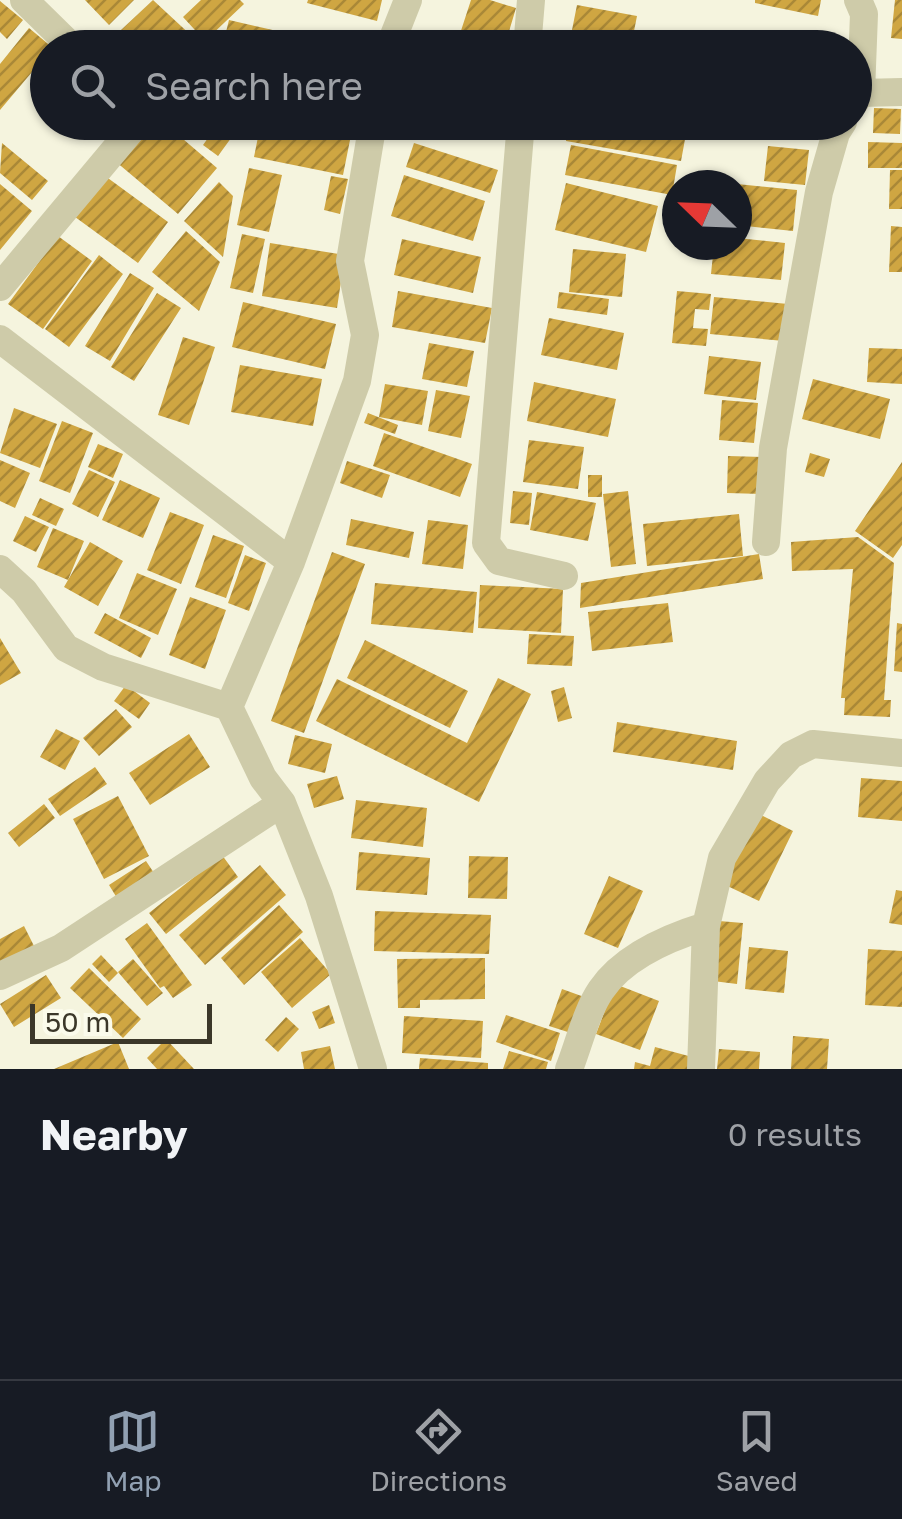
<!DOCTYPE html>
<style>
body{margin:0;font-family:"Golos Text",sans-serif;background:#20242c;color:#f1f3f6}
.compass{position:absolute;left:662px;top:170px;width:90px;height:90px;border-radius:50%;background:#171b24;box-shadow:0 2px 8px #0004;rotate:293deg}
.scale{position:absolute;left:30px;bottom:25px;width:182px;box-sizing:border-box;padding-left:10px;border:5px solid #3b3729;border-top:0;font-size:28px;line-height:35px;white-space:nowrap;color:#3b3729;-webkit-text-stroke:8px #fbfbeb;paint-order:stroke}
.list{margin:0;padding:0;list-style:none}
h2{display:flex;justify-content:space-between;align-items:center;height:130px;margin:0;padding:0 40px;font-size:42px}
h2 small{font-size:32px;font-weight:400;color:#9ea1a6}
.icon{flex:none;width:55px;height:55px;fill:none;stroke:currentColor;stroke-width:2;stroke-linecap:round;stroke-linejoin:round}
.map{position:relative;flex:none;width:902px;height:1069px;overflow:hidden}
.search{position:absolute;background:#171b24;box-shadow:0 2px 8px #0004;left:30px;right:30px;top:30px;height:110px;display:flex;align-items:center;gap:25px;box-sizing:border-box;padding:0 35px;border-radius:55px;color:#9ea1a6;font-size:38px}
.sheet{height:310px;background:#171b24}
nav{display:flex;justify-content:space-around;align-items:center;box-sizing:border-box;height:140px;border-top:2px solid #363941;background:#171b24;font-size:28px;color:#9ea1a6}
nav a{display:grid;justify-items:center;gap:5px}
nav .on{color:#91a0b2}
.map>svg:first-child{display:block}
.building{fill:url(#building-hatch)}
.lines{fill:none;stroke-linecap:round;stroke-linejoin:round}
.street{stroke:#cecba9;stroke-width:28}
</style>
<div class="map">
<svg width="902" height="1069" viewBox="0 0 902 1069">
<defs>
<pattern id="building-hatch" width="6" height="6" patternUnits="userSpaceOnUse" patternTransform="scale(2.5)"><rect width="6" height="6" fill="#cfa642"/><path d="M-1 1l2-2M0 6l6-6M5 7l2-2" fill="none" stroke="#a98837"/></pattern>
</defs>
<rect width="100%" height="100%" fill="#f5f4de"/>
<path class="building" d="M 85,0 L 134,0 L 109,25 Z
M 153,0 L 195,39 L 187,48 L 138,48 L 121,30 Z
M 201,0 L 240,0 L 244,4 L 205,41 L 183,17 Z
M 308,0 L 382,0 L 377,21 L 307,3 Z
M 471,0 L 490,0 L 516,8 L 504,48 L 456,46 Z
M 755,0 L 821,0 L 818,16 L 755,3 Z
M 895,0 L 902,0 L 902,39 L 891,38 Z
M 0,1 L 23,20 L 7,39 L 0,32 Z
M 577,5 L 637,16 L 632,41 L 572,30 Z
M 229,20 L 277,31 L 274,48 L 222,48 Z
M 29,28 L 53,48 L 48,48 L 48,53 L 0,110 L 0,64 Z
M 279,31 L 378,42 L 377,48 L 277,48 Z
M 874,108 L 901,109 L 900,134 L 873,133 Z
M 148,122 L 163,122 L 217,168 L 178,214 L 115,161 Z
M 261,122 L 288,122 L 351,135 L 343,175 L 254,157 Z
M 570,122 L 619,122 L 686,134 L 681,161 L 566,141 Z
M 219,123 L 234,134 L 218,156 L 203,145 Z
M 868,142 L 902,143 L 902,168 L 868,168 Z
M 2,143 L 48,181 L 32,200 L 0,173 Z
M 414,143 L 498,170 L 490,193 L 406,167 Z
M 571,145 L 677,165 L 672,195 L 565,175 Z
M 768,146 L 809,150 L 805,185 L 764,181 Z
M 249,168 L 282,175 L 269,232 L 237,225 Z
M 890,170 L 902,170 L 902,209 L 889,209 Z
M 101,173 L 168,222 L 138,263 L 71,214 Z
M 404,175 L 485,201 L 473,241 L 391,216 Z
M 331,176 L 348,179 L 340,214 L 324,210 Z
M 219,182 L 233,196 L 223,257 L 184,221 Z
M 566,183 L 658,206 L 646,252 L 555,230 Z
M 0,184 L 32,211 L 0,250 Z
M 737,184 L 797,190 L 793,231 L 737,225 Z
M 891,226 L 902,227 L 902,272 L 889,272 Z
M 186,231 L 220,262 L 199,311 L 152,272 Z
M 242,234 L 265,239 L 253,293 L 230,288 Z
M 58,236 L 92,261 L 43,329 L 8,304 Z
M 737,238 L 785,243 L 781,280 L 711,274 L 714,245 L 737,245 Z
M 402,239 L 481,257 L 473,293 L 394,275 Z
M 270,243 L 345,255 L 337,308 L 262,296 Z
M 573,249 L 626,254 L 622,297 L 569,292 Z
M 99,255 L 123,274 L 69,347 L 45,329 Z
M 130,273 L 154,288 L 110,361 L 85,346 Z
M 398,291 L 492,308 L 485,343 L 392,327 Z
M 677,291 L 711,294 L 709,310 L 695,309 L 693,328 L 708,329 L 706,346 L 672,343 Z
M 559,292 L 609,299 L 607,315 L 557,308 Z
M 157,293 L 181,308 L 134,381 L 111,367 Z
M 714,297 L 788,304 L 784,341 L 710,334 Z
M 243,302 L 336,324 L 325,369 L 232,347 Z
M 549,318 L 624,333 L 617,370 L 541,355 Z
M 183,337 L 215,347 L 189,425 L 158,415 Z
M 429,343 L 474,351 L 467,387 L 422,379 Z
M 869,348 L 902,349 L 902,384 L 867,382 Z
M 709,356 L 761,362 L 756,400 L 704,394 Z
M 240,365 L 322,379 L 313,426 L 231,412 Z
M 813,379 L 890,399 L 880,439 L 802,419 Z
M 534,382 L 616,399 L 608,437 L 527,421 Z
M 385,384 L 428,391 L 422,425 L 379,417 Z
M 436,390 L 470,396 L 461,438 L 428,431 Z
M 722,400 L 758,403 L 754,443 L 719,440 Z
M 14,408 L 57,424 L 40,468 L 0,453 Z
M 368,413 L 398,425 L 395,434 L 364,423 Z
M 62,421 L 93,433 L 70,493 L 39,481 Z
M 384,433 L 472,464 L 460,497 L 373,466 Z
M 529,440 L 584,447 L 578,489 L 523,482 Z
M 98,444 L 123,454 L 113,478 L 88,467 Z
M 810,453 L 830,459 L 824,477 L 805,472 Z
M 728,456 L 763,457 L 762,494 L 727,493 Z
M 0,460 L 30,473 L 15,508 L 0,501 Z
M 347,461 L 390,475 L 382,498 L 340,483 Z
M 902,462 L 902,545 L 893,558 L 855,531 Z
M 89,470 L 115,482 L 98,517 L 72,504 Z
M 588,475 L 602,475 L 602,497 L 588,497 Z
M 120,480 L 160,498 L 143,538 L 102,520 Z
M 513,491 L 532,493 L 529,525 L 510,523 Z
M 628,491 L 636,564 L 611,567 L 603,494 Z
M 537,492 L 596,503 L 588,541 L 530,530 Z
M 40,498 L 64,509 L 56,526 L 32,515 Z
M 170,512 L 204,525 L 181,584 L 147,570 Z
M 739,514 L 743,556 L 647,566 L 643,524 Z
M 25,516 L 49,527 L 36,552 L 13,541 Z
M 351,519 L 414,532 L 409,558 L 346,545 Z
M 428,520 L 468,525 L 463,569 L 422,564 Z
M 53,528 L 84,541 L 68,580 L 37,567 Z
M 213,535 L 244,546 L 226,598 L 195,587 Z
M 858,537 L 894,563 L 884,700 L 891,700 L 890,717 L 844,715 L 845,698 L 841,698 L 853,569 L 792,571 L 791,542 Z
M 90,542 L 123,561 L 98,606 L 64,587 Z
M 332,552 L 365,564 L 304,733 L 271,721 Z
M 759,554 L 763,579 L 580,608 L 581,583 Z
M 245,555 L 266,563 L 249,611 L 228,603 Z
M 137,573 L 177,589 L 158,635 L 119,618 Z
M 375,583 L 477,592 L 473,633 L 371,624 Z
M 480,585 L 563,589 L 561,633 L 478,628 Z
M 190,597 L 226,610 L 205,669 L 169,655 Z
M 668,603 L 673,642 L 592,651 L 588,612 Z
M 105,613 L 151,638 L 141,658 L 94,633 Z
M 897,623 L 902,624 L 902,672 L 894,671 Z
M 529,634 L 574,636 L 572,666 L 527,664 Z
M 0,638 L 21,673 L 0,685 Z
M 365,640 L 468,691 L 450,728 L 347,678 Z
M 498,678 L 531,694 L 479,802 L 316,721 L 337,679 L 467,743 Z
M 126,685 L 150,703 L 139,719 L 114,701 Z
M 564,687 L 572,718 L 558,722 L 551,691 Z
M 116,709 L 132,727 L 99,756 L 83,738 Z
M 617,722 L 737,741 L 733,770 L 613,752 Z
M 56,729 L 80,741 L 65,770 L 40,757 Z
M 189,734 L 210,767 L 150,805 L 129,773 Z
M 295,735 L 332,744 L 325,773 L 288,764 Z
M 95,767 L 107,784 L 60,816 L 48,799 Z
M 337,776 L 344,799 L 314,808 L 307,784 Z
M 861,778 L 902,781 L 902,821 L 858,817 Z
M 118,796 L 149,856 L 104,879 L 73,819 Z
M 356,800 L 427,808 L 423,847 L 351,838 Z
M 44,804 L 55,818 L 19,847 L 8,833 Z
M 753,811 L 793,831 L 759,901 L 719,882 Z
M 359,852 L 430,858 L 427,895 L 356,890 Z
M 222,855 L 238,877 L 166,934 L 149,913 Z
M 469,856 L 508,857 L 507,899 L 468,898 Z
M 146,861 L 154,873 L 117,898 L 109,885 Z
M 260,865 L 286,895 L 205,965 L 179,935 Z
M 609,876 L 643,891 L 618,948 L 584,934 Z
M 896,890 L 902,891 L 902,925 L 889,923 Z
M 279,905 L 303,932 L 244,985 L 221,958 Z
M 375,911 L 491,915 L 489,954 L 374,951 Z
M 719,921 L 743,923 L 737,984 L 713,981 Z
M 147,923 L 192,985 L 173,998 L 164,986 L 160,988 L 125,939 Z
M 24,926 L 36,950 L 0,970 L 0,939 Z
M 300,938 L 331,974 L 292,1008 L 261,972 Z
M 749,947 L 788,951 L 784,993 L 745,989 Z
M 868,949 L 902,951 L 902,1007 L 865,1005 Z
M 101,955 L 118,973 L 109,982 L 92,964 Z
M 485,958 L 485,999 L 420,1000 L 420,1008 L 398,1008 L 397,959 Z
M 133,959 L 163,993 L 147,1006 L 118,972 Z
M 89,968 L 141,1019 L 123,1038 L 70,988 Z
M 46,975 L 61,998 L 14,1027 L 0,1004 Z
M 615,984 L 659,1001 L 640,1050 L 596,1034 Z
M 562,989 L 587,998 L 574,1034 L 549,1026 Z
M 329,1005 L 335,1023 L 319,1029 L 312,1012 Z
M 506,1015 L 560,1033 L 551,1061 L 496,1042 Z
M 404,1016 L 483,1021 L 481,1058 L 402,1053 Z
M 286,1017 L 299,1029 L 278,1052 L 265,1040 Z
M 793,1036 L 829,1039 L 827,1069 L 791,1069 Z
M 166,1039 L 194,1069 L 157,1069 L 147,1058 Z
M 118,1042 L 129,1069 L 54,1069 Z
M 330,1046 L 335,1069 L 304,1069 L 301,1052 Z
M 655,1047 L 696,1058 L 693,1069 L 634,1069 L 635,1062 L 650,1066 Z
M 719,1049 L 760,1052 L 759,1069 L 717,1069 Z
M 509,1051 L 548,1062 L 546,1069 L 503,1069 Z
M 420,1058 L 488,1063 L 488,1069 L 419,1069 Z"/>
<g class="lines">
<path class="street" d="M 24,0 L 73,48
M 389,48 L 408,0
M 527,48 L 531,0
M 861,93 L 902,92
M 854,103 L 861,93 L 864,14 L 858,0
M 521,122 L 486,543 L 499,561 L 564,576
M 0,287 L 138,122
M 0,339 L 291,562
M 766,542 L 773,448 L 819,192 L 836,133 L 843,122
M 0,569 L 24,591 L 66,648 L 103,667 L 229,707 L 263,778 L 282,803 L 319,896 L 373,1069
M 229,707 L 291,562 L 357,381 L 365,335 L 350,261 L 373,122
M 0,976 L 61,948 L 282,803
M 569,1069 C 579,1044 586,1012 601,990 C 624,956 670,937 706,926 L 722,858 L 767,781 L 791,755 L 813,744 L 902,753
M 701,1069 L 706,926"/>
</g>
</svg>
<svg class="compass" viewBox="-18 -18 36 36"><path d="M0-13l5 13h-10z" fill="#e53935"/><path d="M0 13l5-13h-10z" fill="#9ea1a6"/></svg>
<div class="scale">50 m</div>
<div class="search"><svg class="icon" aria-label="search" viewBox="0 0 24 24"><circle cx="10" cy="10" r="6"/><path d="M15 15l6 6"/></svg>Search here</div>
</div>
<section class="sheet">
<h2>Nearby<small>0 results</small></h2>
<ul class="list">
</ul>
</section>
<nav>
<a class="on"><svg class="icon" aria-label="map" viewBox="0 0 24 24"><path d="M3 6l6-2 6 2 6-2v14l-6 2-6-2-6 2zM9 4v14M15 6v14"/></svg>Map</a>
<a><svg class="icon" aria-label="directions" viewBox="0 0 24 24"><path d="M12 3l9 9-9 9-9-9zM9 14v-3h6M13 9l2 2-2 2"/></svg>Directions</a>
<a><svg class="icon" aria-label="saved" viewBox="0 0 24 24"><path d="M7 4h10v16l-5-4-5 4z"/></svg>Saved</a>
</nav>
